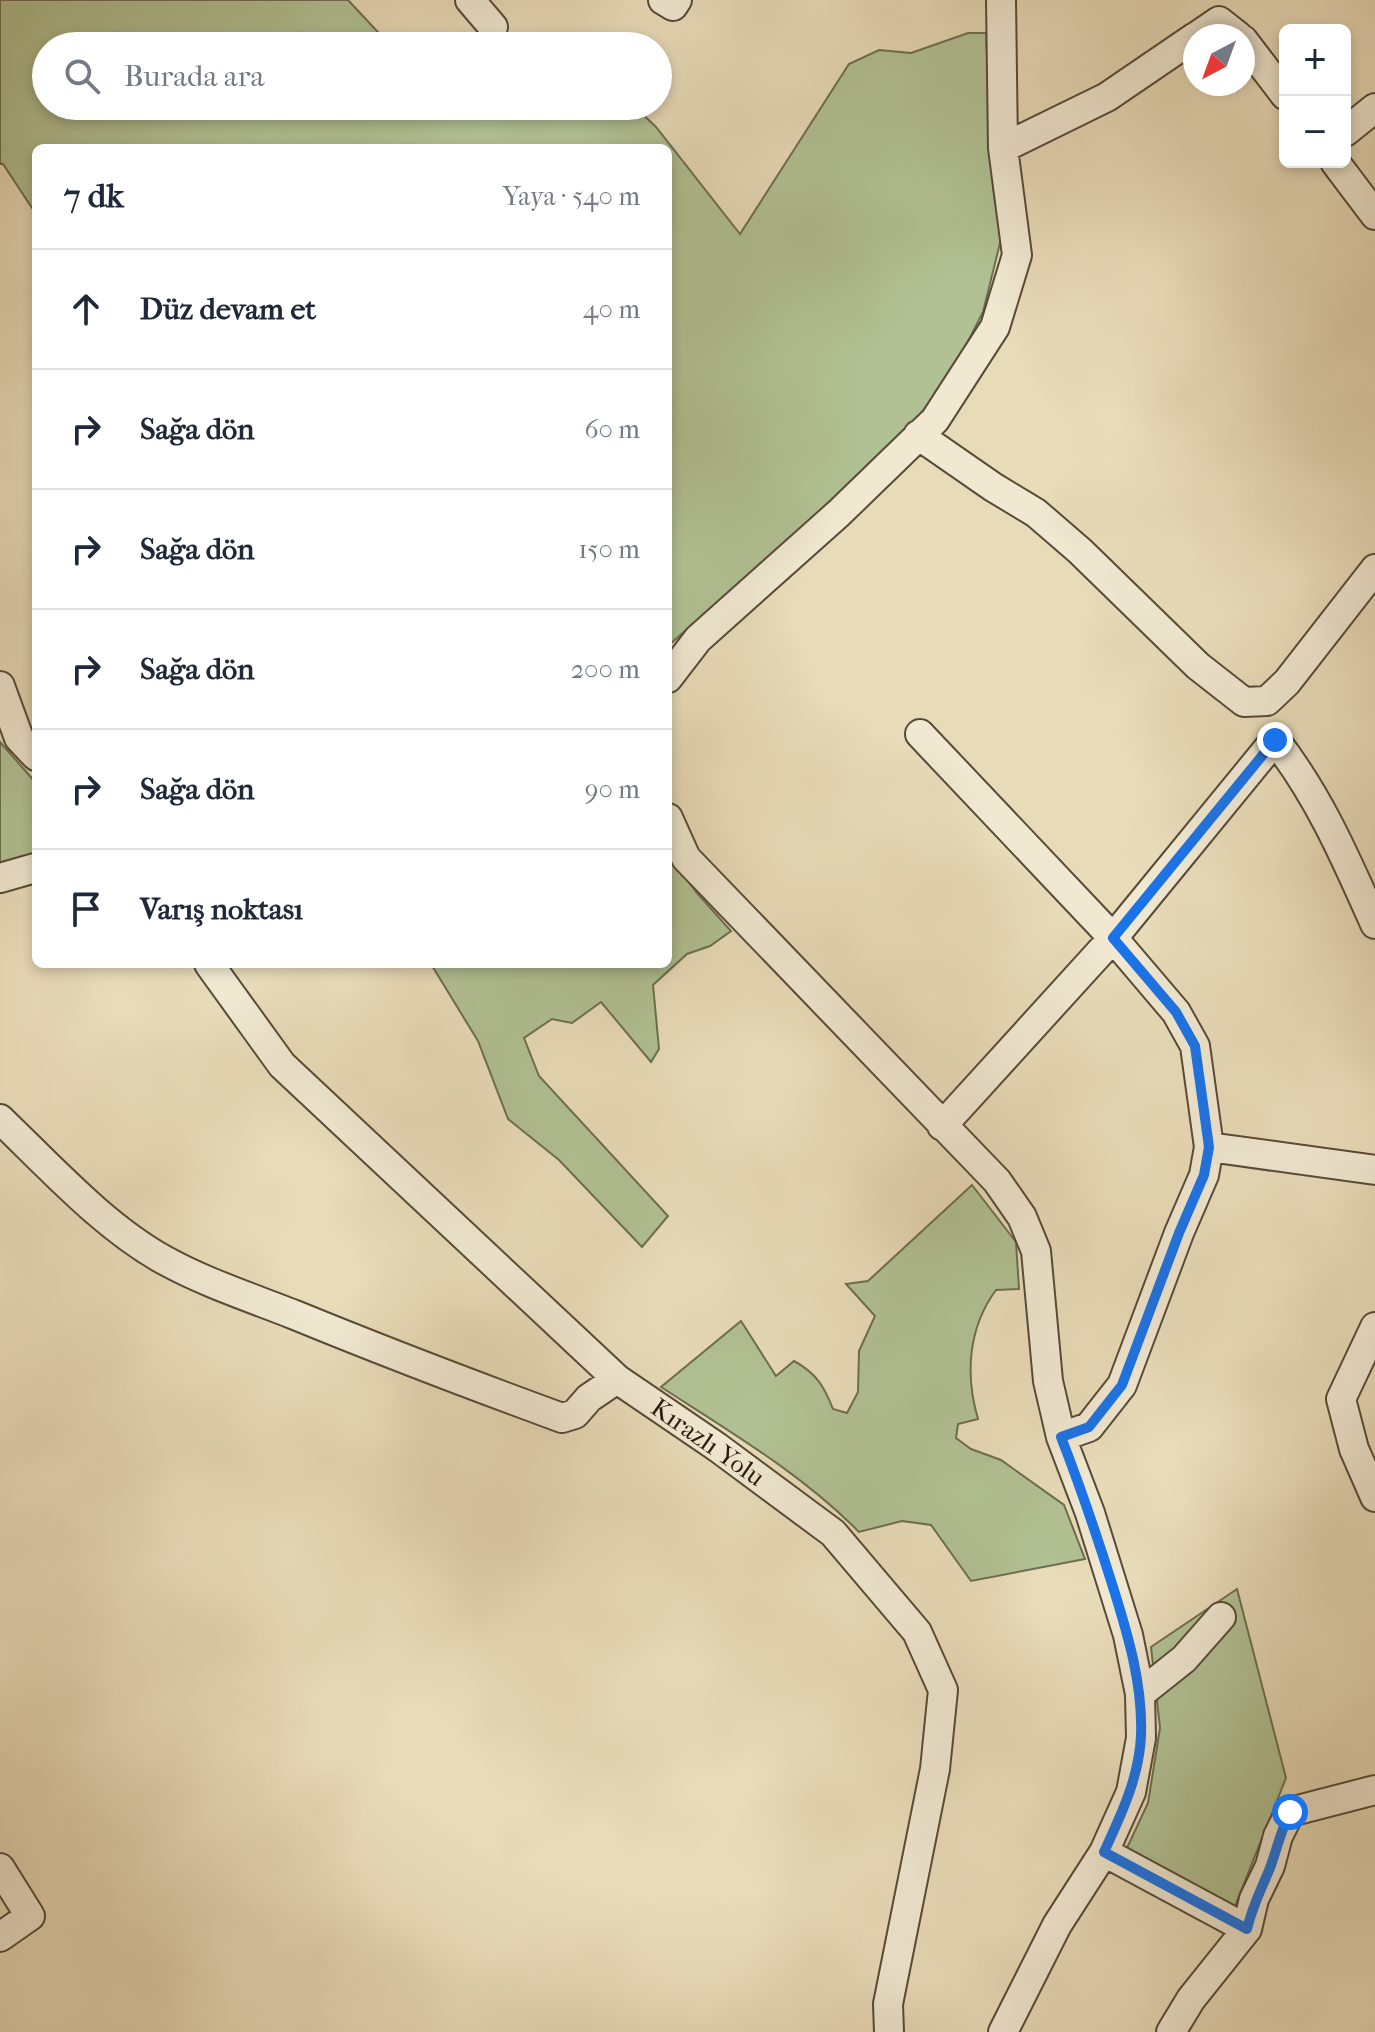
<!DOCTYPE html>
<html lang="tr">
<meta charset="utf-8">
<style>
body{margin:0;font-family:"IM FELL French Canon",serif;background:#f6f6f7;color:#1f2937}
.controls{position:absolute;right:24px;top:24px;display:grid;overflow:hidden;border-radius:12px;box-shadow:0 4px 12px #0003}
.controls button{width:72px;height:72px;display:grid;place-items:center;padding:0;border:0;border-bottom:2px solid #e0e1e3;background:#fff;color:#1f2937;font:40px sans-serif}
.compass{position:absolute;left:1183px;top:24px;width:72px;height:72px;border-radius:50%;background:#fff;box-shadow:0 4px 12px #0003;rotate:221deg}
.stop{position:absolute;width:24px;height:24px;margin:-18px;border:6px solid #1a73e8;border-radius:50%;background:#fff}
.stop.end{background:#1a73e8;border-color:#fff;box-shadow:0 2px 8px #0008}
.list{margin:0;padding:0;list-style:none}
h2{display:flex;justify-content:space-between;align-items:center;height:104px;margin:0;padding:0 32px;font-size:34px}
h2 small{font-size:26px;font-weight:400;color:#747a83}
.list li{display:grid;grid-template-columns:52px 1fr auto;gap:24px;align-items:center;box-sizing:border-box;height:120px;padding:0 32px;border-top:2px solid #e0e1e3}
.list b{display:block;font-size:30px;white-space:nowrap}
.list em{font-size:26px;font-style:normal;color:#747a83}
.icon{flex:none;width:44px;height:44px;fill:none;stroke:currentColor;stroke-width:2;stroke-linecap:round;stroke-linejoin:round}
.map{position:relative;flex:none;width:1375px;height:2032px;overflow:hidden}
.search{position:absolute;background:#fff;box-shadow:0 4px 12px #0003;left:32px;top:32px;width:640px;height:88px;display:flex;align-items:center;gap:20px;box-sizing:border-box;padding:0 28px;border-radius:44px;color:#747a83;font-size:30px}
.panel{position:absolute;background:#fff;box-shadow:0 4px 12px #0003;left:32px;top:144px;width:640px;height:824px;border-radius:12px}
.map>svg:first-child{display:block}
.green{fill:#b1c193;stroke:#6c6e50;stroke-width:2}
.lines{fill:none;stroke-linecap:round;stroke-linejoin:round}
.minor-casing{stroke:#584a38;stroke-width:32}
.minor{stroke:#f0e8d1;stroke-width:28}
.route{stroke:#1a73e8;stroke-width:10}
.labels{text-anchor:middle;stroke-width:7;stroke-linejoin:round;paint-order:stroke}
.street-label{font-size:26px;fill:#281a0e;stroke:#f0e8d1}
</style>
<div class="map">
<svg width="1375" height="2032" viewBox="0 0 1375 2032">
<rect width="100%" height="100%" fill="#e8dbb8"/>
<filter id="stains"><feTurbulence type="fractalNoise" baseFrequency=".0025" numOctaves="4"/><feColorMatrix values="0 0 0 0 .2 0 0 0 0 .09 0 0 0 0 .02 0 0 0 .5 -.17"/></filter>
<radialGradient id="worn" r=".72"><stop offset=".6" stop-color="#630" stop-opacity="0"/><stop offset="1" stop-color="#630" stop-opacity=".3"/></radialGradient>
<path class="green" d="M 0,0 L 348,0 L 391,46 L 46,46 L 46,106 L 634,106 L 656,127 L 740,234 L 849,64 L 879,50 L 911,53 L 968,33 L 986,33 L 993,187 L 1001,239 L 983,312 L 935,406 L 900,440 L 668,646 L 668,148 L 36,148 L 36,214 L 3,164 L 0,164 Z
M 0,742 L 36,783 L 36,874 L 0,882 Z
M 668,854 L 697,893 L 731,931 L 710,946 L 687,954 L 653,985 L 659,1049 L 651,1062 L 601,1002 L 572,1023 L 552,1019 L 524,1038 L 539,1076 L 668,1216 L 642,1247 L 559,1160 L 508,1119 L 478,1041 L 431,964 L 668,964 Z
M 972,1185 L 1016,1242 L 1019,1289 L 996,1290 C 968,1328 965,1375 978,1419 L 958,1424 L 956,1438 L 971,1449 L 1001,1460 L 1064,1505 L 1085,1559 L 971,1581 L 931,1525 L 902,1521 L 859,1532 C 802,1474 729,1431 661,1387 L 741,1321 L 776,1376 L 794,1361 C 816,1373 824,1386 833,1409 L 847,1413 L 858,1392 L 859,1351 L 875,1316 L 846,1284 L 868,1281 Z
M 1237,1589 L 1286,1778 L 1235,1906 L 1126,1850 L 1148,1803 L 1160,1728 L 1151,1647 Z"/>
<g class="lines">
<defs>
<path id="minor" d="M 470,0 L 493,27
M 663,0 L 673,6 L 677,0
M 1197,36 L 1219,21 L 1238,36
M 1243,40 L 1285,95
M 1345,132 L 1375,108
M 1003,148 L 1107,97 L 1195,37
M 1335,162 L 1375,215
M 918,435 L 993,487 L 1036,513 L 1080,551 L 1198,666 L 1244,702 L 1267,701 L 1287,682 L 1375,569
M 668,678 L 698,639 L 839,513 L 935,420 L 995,327 L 1017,255 L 1003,148 L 1001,0
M 0,686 L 19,738 L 36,756
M 920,734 L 1113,938 L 1176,1012 L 1195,1046 L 1209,1147 L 1204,1175 L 1179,1233 L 1122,1385 L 1089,1427 L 1061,1437
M 668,818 L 686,858 L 997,1181 L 1022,1217 L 1036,1251 L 1048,1381 L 1061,1437 L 1090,1513 L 1128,1635 L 1140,1694 L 1141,1738 L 1131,1792 L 1104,1852 L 1057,1925 L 1003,2032
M 0,878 L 35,868
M 209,964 L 282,1065 L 617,1379 L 717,1447 L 833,1533 L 917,1632 L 943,1690 L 935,1769 L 888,2004 L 889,2032
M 0,1119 C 50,1167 105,1228 166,1261 C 206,1283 252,1298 295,1315 C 383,1351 472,1385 562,1418 L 575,1414 L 589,1398 L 617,1379
M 942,1126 L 1113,938 L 1275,740 C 1319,796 1346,859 1375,924
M 1209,1147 L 1375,1170
M 1375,1327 L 1341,1399 L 1354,1449 L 1375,1497
M 1140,1694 L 1184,1659 L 1221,1617
M 1104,1852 L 1247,1929
M 0,1868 L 30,1916 L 0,1937
M 1171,2032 L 1191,1999 L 1247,1929 L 1254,1899 L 1270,1866 L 1278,1836 L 1290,1812 L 1375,1790"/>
</defs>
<use href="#minor" class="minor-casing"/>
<use href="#minor" class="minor"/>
</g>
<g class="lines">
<path class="route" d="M 1275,740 L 1113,938 L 1176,1012 L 1195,1046 L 1209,1147 L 1204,1175 L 1179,1233 L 1122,1385 L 1089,1427 L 1061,1437 C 1080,1486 1097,1536 1113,1587 C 1128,1635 1143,1685 1141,1736 C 1139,1778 1121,1815 1104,1852 L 1247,1929 C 1253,1904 1261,1890 1270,1868 C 1277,1849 1281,1830 1290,1812"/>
</g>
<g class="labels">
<g class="street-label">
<text transform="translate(708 1442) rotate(35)" y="9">Kırazlı Yolu</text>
</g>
</g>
<rect width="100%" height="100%" filter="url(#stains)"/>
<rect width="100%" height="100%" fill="url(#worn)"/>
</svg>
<div class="controls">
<button>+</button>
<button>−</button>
</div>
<svg class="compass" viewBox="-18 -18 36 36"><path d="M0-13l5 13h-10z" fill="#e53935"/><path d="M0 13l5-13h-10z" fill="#747a83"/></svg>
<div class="stop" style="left:1290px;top:1812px"></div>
<div class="stop end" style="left:1275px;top:740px"></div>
<div class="search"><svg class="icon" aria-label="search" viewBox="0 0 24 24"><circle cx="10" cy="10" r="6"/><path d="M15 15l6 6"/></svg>Burada ara</div>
<section class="panel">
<h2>7 dk<small>Yaya · 540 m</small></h2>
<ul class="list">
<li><svg class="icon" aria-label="ahead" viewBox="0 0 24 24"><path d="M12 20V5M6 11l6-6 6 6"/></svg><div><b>Düz devam et</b></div><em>40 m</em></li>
<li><svg class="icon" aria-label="right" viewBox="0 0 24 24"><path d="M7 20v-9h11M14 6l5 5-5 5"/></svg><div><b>Sağa dön</b></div><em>60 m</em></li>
<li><svg class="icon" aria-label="right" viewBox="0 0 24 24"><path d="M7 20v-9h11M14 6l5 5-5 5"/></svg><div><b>Sağa dön</b></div><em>150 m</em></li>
<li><svg class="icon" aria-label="right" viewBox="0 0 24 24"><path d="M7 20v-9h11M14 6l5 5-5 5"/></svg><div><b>Sağa dön</b></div><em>200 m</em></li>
<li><svg class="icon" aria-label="right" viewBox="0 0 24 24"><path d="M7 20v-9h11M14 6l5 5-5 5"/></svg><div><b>Sağa dön</b></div><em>90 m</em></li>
<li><svg class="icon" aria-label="arrive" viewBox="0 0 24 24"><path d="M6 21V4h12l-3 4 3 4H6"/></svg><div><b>Varış noktası</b></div></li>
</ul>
</section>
</div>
